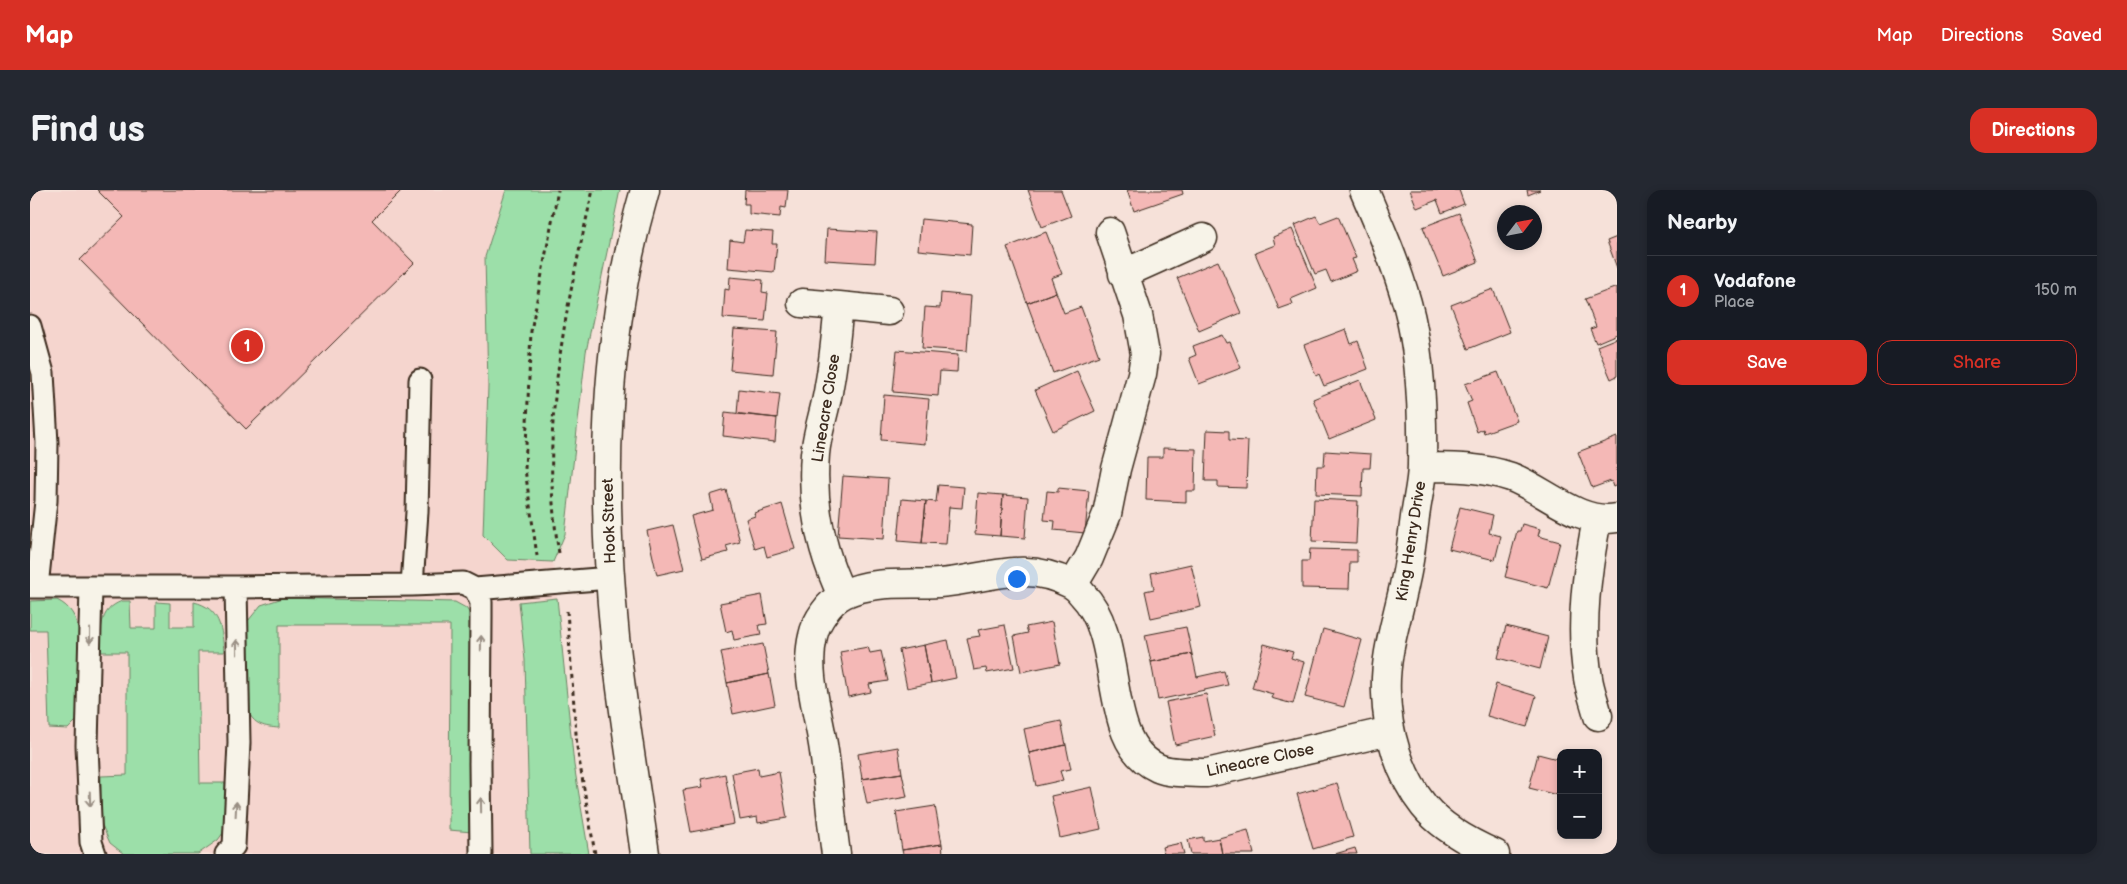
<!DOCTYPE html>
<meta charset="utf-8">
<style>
body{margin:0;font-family:"Balsamiq Sans",sans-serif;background:#242831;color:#f1f3f6}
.controls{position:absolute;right:15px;bottom:15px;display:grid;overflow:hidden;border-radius:10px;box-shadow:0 2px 8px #0003}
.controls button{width:45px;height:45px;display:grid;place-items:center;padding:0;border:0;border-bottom:1px solid #363941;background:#171b24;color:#f1f3f6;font:25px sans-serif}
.compass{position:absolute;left:1467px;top:15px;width:45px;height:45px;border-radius:50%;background:#171b24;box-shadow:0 2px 8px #0003;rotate:58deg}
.you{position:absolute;left:986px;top:388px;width:18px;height:18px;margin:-12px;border:4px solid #fff;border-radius:50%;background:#1a73e8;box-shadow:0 0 0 8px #1a73e833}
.badge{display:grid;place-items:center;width:32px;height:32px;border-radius:50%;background:#d93025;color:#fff;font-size:16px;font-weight:700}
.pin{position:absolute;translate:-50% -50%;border:2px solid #fff;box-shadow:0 1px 5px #0006}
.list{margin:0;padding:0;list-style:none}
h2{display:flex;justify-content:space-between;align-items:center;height:65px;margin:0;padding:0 20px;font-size:21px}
h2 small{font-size:16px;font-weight:400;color:#9ea1a6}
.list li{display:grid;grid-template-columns:32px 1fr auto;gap:15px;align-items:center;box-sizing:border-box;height:70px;padding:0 20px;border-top:1px solid #363941}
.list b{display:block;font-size:19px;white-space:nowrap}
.list p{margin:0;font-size:16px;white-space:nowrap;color:#9ea1a6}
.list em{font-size:16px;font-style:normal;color:#9ea1a6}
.actions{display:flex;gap:10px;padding:15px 20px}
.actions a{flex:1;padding:11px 0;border:1px solid #d93025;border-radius:15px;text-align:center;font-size:18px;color:#d93025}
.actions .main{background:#d93025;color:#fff}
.map{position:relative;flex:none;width:1587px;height:664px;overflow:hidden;border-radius:15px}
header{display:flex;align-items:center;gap:30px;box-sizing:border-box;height:70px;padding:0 25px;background:#d93025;color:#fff}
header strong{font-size:24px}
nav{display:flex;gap:28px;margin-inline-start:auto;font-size:18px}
.intro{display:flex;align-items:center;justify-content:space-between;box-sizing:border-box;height:120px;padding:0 30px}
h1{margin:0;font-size:35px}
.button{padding:12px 22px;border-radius:15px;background:#d93025;color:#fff;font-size:18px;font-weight:700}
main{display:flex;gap:30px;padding:0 30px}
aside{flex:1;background:#171b24;border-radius:15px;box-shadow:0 2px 8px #0003}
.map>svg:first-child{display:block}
.built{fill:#f5d5ce}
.green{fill:#9cdfa9;stroke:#6c8464}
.building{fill:#f4b8b6;stroke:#3b2a1e}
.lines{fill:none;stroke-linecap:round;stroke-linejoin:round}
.lane-casing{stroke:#3b2a1e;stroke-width:25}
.street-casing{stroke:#3b2a1e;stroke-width:31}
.path{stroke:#3b2a1e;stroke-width:3;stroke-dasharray:4 4;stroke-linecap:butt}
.lane{stroke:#f7f3e8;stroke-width:21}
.street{stroke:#f7f3e8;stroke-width:28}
.oneway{stroke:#998e83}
.labels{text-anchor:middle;stroke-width:4;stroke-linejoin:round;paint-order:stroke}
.street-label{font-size:16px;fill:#3b2a1e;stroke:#f7f3e8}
</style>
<header>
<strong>Map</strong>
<nav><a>Map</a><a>Directions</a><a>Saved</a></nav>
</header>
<div class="intro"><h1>Find us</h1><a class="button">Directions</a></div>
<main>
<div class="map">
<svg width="1587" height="664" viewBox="0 0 1587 664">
<rect width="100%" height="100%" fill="#f6e1d9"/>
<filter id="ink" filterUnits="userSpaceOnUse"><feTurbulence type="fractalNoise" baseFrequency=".02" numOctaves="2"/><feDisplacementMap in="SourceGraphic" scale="10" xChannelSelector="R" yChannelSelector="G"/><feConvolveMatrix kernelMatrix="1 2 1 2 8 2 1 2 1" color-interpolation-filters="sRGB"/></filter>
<g filter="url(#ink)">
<path class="built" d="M 0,0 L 476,0 L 455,67 L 478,370 L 523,372 L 527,408 L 489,412 L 495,470 L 500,664 L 0,664 Z"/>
<path class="green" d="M 476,0 L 590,0 L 556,162 L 535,344 L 523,372 L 478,370 L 453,345 L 458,196 L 455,67 Z
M 253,408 L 425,412 L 436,418 L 443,428 L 442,642 L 419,640 L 420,435 L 249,435 L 249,538 C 235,537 223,535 218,520 L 218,431 L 231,415 Z
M 527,408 L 544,575 L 559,664 L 500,664 L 495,470 L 489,412 Z
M 27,410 C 41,417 46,427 49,442 L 47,530 L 38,539 L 19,538 L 16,440 L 0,440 L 0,411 Z
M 92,411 L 100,411 L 101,438 L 126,438 L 126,412 L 140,413 L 140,437 L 164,437 L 164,412 C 190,418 192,439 194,462 L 168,462 L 170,593 L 195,593 L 195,632 L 193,643 L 188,650 L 168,664 L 94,664 L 80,653 L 71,633 L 71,586 L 97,585 L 97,462 L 71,462 C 71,440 68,420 92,411 Z"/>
<path class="building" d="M 67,0 L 372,0 L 342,30 L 384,73 L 216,239 L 50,70 L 94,27 Z
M 715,0 L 758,0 L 756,18 L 751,17 L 750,27 L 719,24 L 719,14 L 714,14 Z
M 998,0 L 1031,0 L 1041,26 L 1012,37 Z
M 1097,0 L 1152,0 L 1153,4 L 1104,21 Z
M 1380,0 L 1429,0 L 1434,14 L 1412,23 L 1407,10 L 1387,18 Z
M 1497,0 L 1510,0 L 1498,5 Z
M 1429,23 L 1448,72 L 1413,86 L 1393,37 Z
M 1286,26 L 1290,33 L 1308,26 L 1326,68 L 1322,69 L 1327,81 L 1301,92 L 1296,80 L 1285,84 L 1265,35 Z
M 891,29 L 942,34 L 940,65 L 888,60 Z
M 797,39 L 847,42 L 845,73 L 795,70 Z
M 1262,39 L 1287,98 L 1261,109 L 1263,114 L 1249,119 L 1225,63 L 1245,55 L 1243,47 Z
M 715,40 L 743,42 L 742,54 L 747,54 L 744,82 L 698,78 L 700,50 L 713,52 Z
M 1016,42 L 1032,84 L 1021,88 L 1026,102 L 997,113 L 977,57 Z
M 1587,47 L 1587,78 L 1577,51 Z
M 1188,71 L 1211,123 L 1169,141 L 1147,88 Z
M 700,87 L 733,90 L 732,102 L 738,103 L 735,131 L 693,128 L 695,99 L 699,100 Z
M 1587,97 L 1587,144 L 1566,153 L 1560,139 L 1566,137 L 1555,109 Z
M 1463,99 L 1480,142 L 1438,159 L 1421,115 Z
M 1026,102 L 1034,123 L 1051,117 L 1069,166 L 1023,183 L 997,113 Z
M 911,103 L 941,106 L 937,161 L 892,158 L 895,117 L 910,118 Z
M 704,139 L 747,142 L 743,184 L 700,180 Z
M 1316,139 L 1321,154 L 1328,151 L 1338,179 L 1294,196 L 1289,184 L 1286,186 L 1274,155 Z
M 1192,145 L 1196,153 L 1200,152 L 1211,178 L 1169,194 L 1159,168 L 1166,165 L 1163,156 Z
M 1587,148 L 1587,186 L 1581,189 L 1567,156 Z
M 867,160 L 928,165 L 927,182 L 910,181 L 908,206 L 863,202 Z
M 1047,181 L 1065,221 L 1023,241 L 1005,200 Z
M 1468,182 L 1487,231 L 1454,243 L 1453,239 L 1447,242 L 1437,213 L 1442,211 L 1435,194 Z
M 1330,190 L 1346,230 L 1299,249 L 1283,209 Z
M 709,199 L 750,204 L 747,228 L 707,224 Z
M 854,205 L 899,209 L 895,254 L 851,250 Z
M 695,222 L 747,228 L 745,252 L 693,246 Z
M 1177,240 L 1199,241 L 1199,250 L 1218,251 L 1216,298 L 1188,297 L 1188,291 L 1175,291 Z
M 1587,247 L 1587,295 L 1583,297 L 1581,291 L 1562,298 L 1548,262 Z
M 1133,258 L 1166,259 L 1165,301 L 1156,301 L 1156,312 L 1116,310 L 1117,267 L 1133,267 Z
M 1295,261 L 1341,264 L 1340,278 L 1333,278 L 1332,306 L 1286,304 L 1287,276 L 1294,276 Z
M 813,286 L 858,289 L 854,349 L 808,346 Z
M 908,295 L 934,297 L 932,318 L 919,317 L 916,354 L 892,353 L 896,311 L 906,312 Z
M 1028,298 L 1059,301 L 1055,343 L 1024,340 L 1025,331 L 1014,330 L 1017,301 L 1028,302 Z
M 696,300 L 710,352 L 696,356 L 698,362 L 672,369 L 661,326 L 683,320 L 680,305 Z
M 948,303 L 973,305 L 970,346 L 945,344 Z
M 973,305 L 998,307 L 995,348 L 970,346 Z
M 872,309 L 896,311 L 892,353 L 868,351 Z
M 1284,309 L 1328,311 L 1326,353 L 1282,351 Z
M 752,314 L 765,359 L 737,367 L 734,356 L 725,359 L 716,329 L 725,326 L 724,323 Z
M 1430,317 L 1463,325 L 1459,343 L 1471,346 L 1465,370 L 1419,359 Z
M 1492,334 L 1510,339 L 1508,346 L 1530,352 L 1518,398 L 1475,387 L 1487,341 L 1490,341 Z
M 643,335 L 654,379 L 627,385 L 617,341 Z
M 1280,359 L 1327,360 L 1327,372 L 1320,372 L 1319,399 L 1272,398 L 1272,371 L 1279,371 Z
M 1161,374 L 1171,417 L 1121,428 L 1115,401 L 1124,399 L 1121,383 Z
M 732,405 L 737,434 L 729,435 L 731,445 L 704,450 L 702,440 L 696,442 L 690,413 Z
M 1022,432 L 1030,474 L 991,482 L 984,446 L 998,443 L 996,437 Z
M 975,435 L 984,478 L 957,483 L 956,478 L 944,480 L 937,448 L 950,446 L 948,440 Z
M 1476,436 L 1518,447 L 1510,479 L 1468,468 Z
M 1156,437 L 1162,464 L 1121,472 L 1115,445 Z
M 1293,439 L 1332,450 L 1314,517 L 1275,507 Z
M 918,450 L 926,488 L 901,493 L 894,455 Z
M 733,454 L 739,484 L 697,493 L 691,462 Z
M 1234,454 L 1263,462 L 1261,468 L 1274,472 L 1263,514 L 1241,508 L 1243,504 L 1222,498 Z
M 894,455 L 901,493 L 877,498 L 869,460 Z
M 838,457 L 840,463 L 851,461 L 858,491 L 839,494 L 841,502 L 818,507 L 810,462 Z
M 1162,464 L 1167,487 L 1194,481 L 1198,495 L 1128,510 L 1121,472 Z
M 739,484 L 745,515 L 703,524 L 697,493 Z
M 1466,494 L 1506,506 L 1497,537 L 1457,526 Z
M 1176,504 L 1185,546 L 1145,555 L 1136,512 Z
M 1031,531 L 1036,555 L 999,563 L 994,539 Z
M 1036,555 L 1041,579 L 1030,581 L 1033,590 L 1006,596 L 999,563 Z
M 868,557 L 872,583 L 832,589 L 828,564 Z
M 1508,564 L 1531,570 L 1531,606 L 1499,598 Z
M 728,578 L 729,586 L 749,582 L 757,628 L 728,633 L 727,627 L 710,630 L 702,583 Z
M 872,583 L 877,607 L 837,614 L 832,589 Z
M 695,584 L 704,634 L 661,642 L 653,600 L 673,597 L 671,589 Z
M 1307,593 L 1323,647 L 1283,659 L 1267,604 Z
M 1062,597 L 1071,639 L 1030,648 L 1021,606 Z
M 905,616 L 912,654 L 872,660 L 866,622 Z
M 1218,640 L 1224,664 L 1192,664 L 1189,648 Z
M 1173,647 L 1173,651 L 1189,648 L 1192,664 L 1161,664 L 1158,650 Z
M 1151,653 L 1154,664 L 1134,664 L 1132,657 Z
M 912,654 L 913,664 L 873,664 L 872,660 Z
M 1325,658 L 1327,664 L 1305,664 Z"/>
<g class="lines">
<defs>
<path id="lane" d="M 0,136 L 13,183 L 17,253 L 16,311 L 7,397
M 382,395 L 387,322 L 390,190
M 0,397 L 206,397 L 382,395 L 433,393 L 445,399 L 451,412 L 451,427 L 450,574 L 451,664
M 61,398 L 57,555 L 61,652 L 65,664
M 445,399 L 580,388
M 196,664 L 204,656 L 209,553 L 206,397"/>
<path id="street" d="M 1334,0 C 1350,37 1366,74 1377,113 C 1391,164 1393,222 1392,275 C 1392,292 1387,310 1385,327 C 1382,349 1380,370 1375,391 C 1368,427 1354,465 1356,503 C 1357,541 1369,585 1394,616 C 1412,638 1440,653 1465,664
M 1093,84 L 1173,48
M 772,113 L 809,116 C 806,143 804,170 799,196 C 796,219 787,241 785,264 C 781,314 790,359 812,405
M 809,116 L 859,121
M 1392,277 C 1422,277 1452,277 1481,287 C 1515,300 1549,335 1587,328
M 1567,329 C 1557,381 1549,435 1558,488 C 1560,501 1565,513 1568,526
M 1043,395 L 1059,368 L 1077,324 L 1086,279 L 1112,184 L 1115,164 L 1108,125 L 1080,42
M 615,664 C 605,592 592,519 585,447 C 570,297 573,145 615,0
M 806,664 C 801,630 799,595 794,561 C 789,524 774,483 783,446 C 786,431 800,411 814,404 C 842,390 878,395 909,393 C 958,389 993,369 1041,394 C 1045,396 1049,400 1052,404 C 1097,449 1069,552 1128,578 C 1142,584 1162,582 1177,583 L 1360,541"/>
</defs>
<use href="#lane" class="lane-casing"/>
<use href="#street" class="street-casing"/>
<path class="path" d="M 529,363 C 508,243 536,116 563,0
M 507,366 L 495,279 L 501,141 L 528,0
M 537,421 L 547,557 L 565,664"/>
<use href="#lane" class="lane"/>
<use href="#street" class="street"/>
</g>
<defs><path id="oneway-shaft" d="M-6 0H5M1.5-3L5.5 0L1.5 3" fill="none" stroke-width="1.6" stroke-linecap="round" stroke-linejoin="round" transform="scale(1.25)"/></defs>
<g class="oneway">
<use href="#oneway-shaft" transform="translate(60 446) rotate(91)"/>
<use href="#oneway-shaft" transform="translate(451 453) rotate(-89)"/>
<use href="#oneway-shaft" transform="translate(207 457) rotate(-91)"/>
<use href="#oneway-shaft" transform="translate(60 609) rotate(88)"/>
<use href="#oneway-shaft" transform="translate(451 615) rotate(-91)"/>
<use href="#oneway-shaft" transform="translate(206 619) rotate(-87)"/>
</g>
</g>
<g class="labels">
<g class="street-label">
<text transform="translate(795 218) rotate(-81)" y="6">Lineacre Close</text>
<text transform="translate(578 331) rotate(-92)" y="6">Hook Street</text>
<text transform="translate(1380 351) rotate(-81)" y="6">King Henry Drive</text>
<text transform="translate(1230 569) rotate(-12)" y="6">Lineacre Close</text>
</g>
</g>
</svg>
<div class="controls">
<button>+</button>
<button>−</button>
</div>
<svg class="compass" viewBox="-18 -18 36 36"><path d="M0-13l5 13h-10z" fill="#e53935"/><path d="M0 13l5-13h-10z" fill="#9ea1a6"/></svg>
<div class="you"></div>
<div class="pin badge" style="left:217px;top:156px">1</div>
</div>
<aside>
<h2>Nearby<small></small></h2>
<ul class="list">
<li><span class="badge">1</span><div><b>Vodafone</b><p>Place</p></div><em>150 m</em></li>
</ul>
<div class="actions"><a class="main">Save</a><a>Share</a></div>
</aside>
</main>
